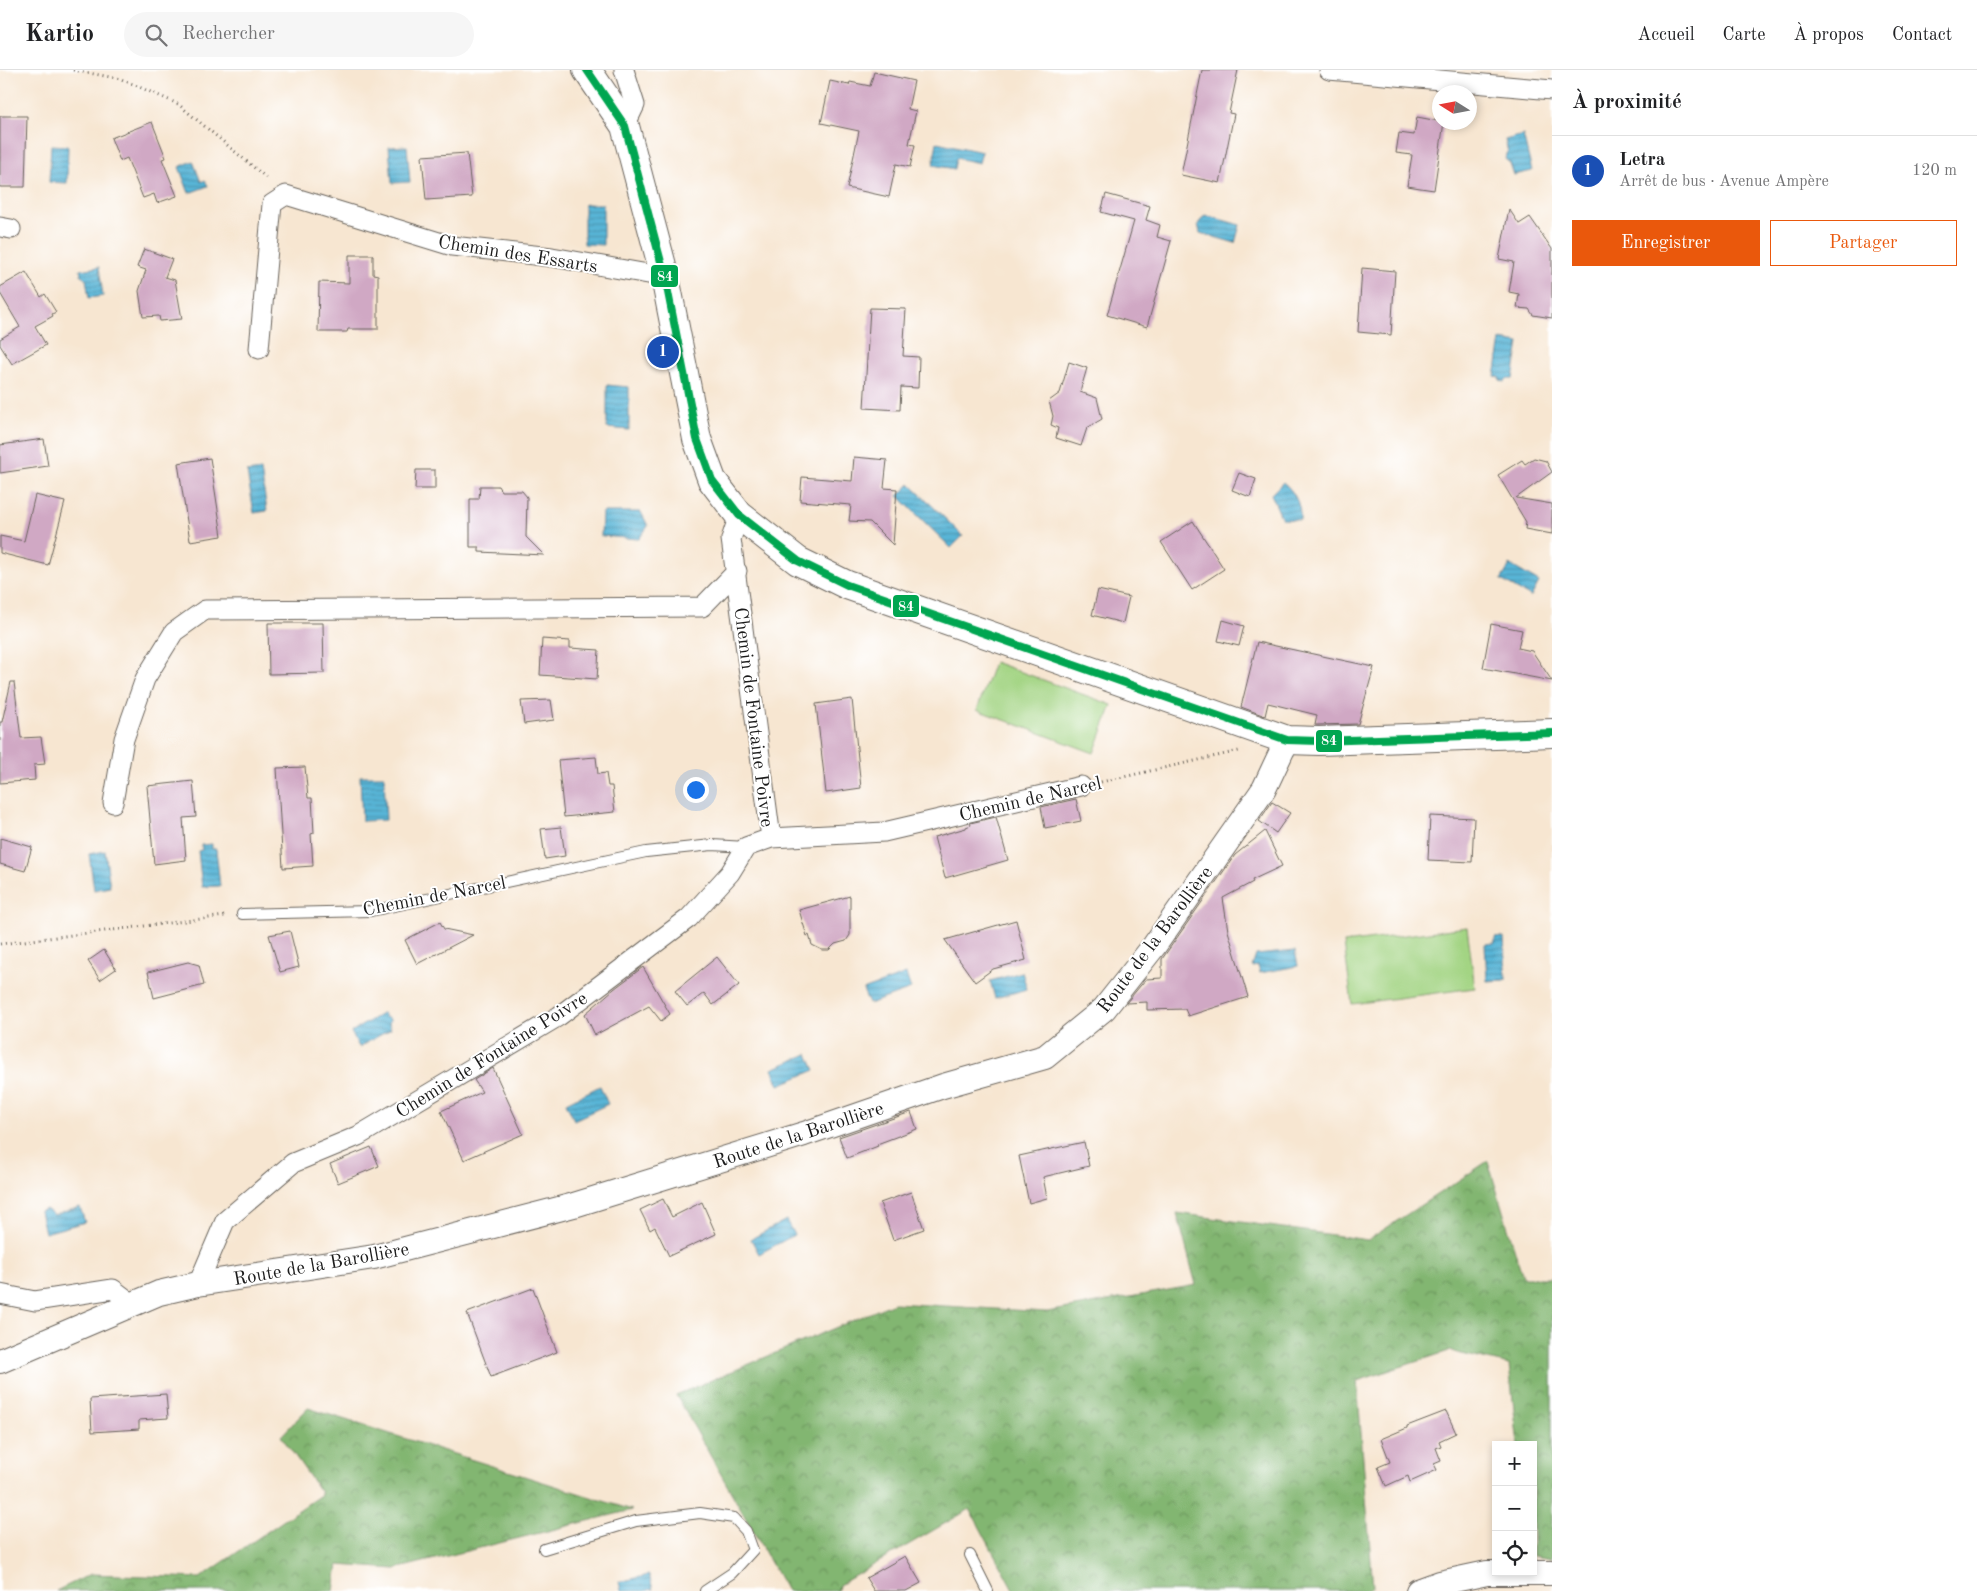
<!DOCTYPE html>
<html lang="fr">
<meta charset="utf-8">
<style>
body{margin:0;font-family:"Old Standard TT",serif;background:#f6f6f6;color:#202124}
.controls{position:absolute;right:15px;bottom:15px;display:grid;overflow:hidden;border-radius:0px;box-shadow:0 2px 8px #0003}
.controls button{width:45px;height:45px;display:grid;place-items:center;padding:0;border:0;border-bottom:1px solid #e0e0e0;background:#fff;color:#202124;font:25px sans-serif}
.compass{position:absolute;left:1432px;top:15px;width:45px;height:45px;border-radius:50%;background:#fff;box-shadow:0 2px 8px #0003;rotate:281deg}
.you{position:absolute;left:695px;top:719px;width:18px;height:18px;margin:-12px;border:4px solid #fff;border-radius:50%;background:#1a73e8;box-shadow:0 0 0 8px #1a73e833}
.badge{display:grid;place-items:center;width:32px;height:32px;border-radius:50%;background:#ea580c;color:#fff;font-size:16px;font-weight:700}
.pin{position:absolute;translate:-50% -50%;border:2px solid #fff;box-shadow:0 1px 5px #0006}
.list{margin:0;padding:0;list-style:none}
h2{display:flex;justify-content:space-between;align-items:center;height:65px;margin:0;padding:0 20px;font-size:21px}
h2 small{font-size:16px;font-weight:400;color:#757577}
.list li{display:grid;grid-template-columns:32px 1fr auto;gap:15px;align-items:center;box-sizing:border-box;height:70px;padding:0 20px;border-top:1px solid #e0e0e0}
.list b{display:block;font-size:19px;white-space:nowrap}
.list p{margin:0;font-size:16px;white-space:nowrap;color:#757577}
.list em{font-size:16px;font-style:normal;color:#757577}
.actions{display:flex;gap:10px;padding:15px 20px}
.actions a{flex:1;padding:11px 0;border:1px solid #ea580c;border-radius:0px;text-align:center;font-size:18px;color:#ea580c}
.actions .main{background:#ea580c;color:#fff}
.icon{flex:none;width:28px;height:28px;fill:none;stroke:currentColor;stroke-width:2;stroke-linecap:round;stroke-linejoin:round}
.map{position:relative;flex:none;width:1552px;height:1521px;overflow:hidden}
header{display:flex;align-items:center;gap:30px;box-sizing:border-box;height:70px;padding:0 25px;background:#fff;border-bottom:1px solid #e0e0e0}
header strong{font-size:24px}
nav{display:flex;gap:28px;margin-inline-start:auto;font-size:18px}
.search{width:350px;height:45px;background:#f6f6f6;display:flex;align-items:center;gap:12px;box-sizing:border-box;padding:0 18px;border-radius:28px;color:#757577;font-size:19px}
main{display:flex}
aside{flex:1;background:#fff}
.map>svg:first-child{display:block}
.green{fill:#a3d483;stroke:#607850}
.forest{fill:url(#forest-crowns);stroke:#4f6946}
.water{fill:url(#water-rules);stroke:#3a687a}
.building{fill:#d0a8c4}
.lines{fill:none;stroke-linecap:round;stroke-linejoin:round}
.service-casing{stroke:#69635b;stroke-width:12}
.minor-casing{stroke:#69635b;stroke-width:21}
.tertiary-casing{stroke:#69635b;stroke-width:26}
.secondary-casing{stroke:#69635b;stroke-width:30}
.path{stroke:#69635b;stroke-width:3;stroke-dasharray:1 4;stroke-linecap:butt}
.service{stroke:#fff;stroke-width:10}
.minor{stroke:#fff;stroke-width:19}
.tertiary{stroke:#fff;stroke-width:24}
.secondary{stroke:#fff;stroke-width:28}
.bus-1-casing{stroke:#fff;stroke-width:11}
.bus-1{stroke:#00a651;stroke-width:8}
.labels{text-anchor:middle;stroke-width:4;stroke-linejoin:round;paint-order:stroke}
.street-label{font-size:19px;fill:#1c1c1c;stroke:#fff}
.line-badge{stroke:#fff;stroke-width:2}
.badge-label{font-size:14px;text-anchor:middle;font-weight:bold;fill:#fff}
</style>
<header>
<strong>Kartio</strong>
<div class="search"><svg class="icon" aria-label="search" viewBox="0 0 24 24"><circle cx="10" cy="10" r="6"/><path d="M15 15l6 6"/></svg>Rechercher</div>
<nav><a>Accueil</a><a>Carte</a><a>À propos</a><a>Contact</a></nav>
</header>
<main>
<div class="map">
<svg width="1552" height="1521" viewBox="0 0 1552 1521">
<defs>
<pattern id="forest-crowns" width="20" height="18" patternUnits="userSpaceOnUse" patternTransform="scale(1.25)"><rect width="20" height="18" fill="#82b671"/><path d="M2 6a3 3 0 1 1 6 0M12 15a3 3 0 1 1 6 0" fill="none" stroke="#6a935c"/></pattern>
<pattern id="water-rules" width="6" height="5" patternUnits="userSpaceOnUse" patternTransform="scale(1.25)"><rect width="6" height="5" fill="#59b5d7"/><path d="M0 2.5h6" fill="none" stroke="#4992ae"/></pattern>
</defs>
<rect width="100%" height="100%" fill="#fff"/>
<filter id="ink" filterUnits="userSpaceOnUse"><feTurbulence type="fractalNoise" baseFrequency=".02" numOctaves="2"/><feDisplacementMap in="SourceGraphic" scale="10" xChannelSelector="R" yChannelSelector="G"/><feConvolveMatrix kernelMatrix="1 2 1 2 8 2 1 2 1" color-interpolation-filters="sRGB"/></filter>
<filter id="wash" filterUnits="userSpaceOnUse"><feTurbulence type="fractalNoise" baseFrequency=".0096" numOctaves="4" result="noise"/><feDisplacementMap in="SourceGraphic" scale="20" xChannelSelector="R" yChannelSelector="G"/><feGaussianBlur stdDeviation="1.12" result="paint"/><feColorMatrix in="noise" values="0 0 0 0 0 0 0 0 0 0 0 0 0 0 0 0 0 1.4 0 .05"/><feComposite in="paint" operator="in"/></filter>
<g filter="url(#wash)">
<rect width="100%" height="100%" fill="#f7e6d1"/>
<path class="green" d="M 994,592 L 1112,635 L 1094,683 L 977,640 Z
M 1467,857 L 1475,918 L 1352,934 L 1344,873 Z"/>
<path class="forest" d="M 1488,1091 L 1523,1208 L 1552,1208 L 1552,1489 L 1533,1486 L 1533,1375 L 1518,1375 L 1509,1295 L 1449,1281 L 1357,1311 L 1373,1517 L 1367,1521 L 1014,1521 L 970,1439 L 839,1515 L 838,1521 L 787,1521 L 676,1325 L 894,1233 L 1047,1242 L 1196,1215 L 1177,1143 L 1368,1170 Z
M 308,1338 L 632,1440 L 395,1499 L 338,1495 L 334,1521 L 56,1521 L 91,1504 L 200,1508 L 322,1424 L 281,1366 Z"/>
<path class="water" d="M 1523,65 L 1532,101 L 1514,105 L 1510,93 L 1505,89 L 1508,82 L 1505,70 Z
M 937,72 L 982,82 L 979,93 L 956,88 L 954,99 L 933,95 Z
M 51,75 L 68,76 L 67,113 L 49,112 Z
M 407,76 L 410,112 L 392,113 L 389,77 Z
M 193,91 L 201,112 L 205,110 L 208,116 L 189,123 L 179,97 Z
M 584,134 L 603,134 L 603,175 L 584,174 Z
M 1205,145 L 1240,155 L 1235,173 L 1200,163 L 1198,154 Z
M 99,197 L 103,226 L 89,228 L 86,209 L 81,205 L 80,200 Z
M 1501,270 L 1519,273 L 1513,309 L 1508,309 L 1504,312 L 1500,310 L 1499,307 L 1495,306 Z
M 607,315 L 629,317 L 629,360 L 607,358 Z
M 261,400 L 267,441 L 254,443 L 247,402 Z
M 1283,412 C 1295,422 1301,435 1300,450 L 1282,449 L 1271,424 Z
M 910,414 L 963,466 L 951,478 L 898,426 Z
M 602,442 L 641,442 L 648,456 L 639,469 L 601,466 Z
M 1510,495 L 1539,512 L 1531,527 L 1501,510 Z
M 360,706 L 384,706 L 386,750 L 362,751 Z
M 212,774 L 212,779 L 216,779 L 220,816 L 202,817 L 198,781 L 202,780 L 201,775 Z
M 105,781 L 110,817 L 94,820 L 89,784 Z
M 1504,867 L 1506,910 L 1487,911 L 1485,874 L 1495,873 L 1495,868 Z
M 1295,881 L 1298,896 L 1260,903 L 1258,896 L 1252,897 L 1256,885 Z
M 1022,902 L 1027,919 L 995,928 L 990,911 Z
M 906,904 L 911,919 L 869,934 L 863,920 Z
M 383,943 L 385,947 L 390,949 L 389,955 L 391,959 L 359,977 L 351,962 Z
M 808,984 L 815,1000 L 779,1015 L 772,999 Z
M 600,1016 L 608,1034 L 574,1050 L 566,1033 Z
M 80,1137 L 85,1152 L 45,1163 L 40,1141 L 46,1139 L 54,1145 Z
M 786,1150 L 794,1165 L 759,1184 L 751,1169 Z
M 649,1505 L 653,1519 L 644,1521 L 621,1521 L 619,1512 Z"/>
<g id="blocks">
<path class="building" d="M 1202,0 L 1238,0 L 1229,43 L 1234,44 L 1220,113 L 1181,105 Z
M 874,2 L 914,11 L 908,39 L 916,41 L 909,74 L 915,75 L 910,97 L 896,94 L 889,127 L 847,118 L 859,61 L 821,53 L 830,11 L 849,15 L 850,12 L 870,16 Z
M 0,46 L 27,46 L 25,117 L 0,117 Z
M 1417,47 L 1444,52 L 1434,120 L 1407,116 L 1412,85 L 1396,83 L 1399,63 L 1414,65 Z
M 152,52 L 166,88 L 162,89 L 177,126 L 157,133 L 154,124 L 143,128 L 127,88 L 120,91 L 111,68 Z
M 467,83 L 472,127 L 426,130 L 422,86 Z
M 1106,124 L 1150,136 L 1146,150 L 1160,155 L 1157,167 L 1171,171 L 1147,257 L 1107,245 L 1134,151 L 1101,142 Z
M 1509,139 L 1519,154 L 1530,147 L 1552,179 L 1552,248 L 1533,245 L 1529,239 L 1517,238 L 1519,224 L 1509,222 L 1514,192 L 1499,189 Z
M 144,179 L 172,189 L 165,207 L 175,210 L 182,249 L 160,251 L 159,246 L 143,247 L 139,221 L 146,200 L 137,197 Z
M 349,185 L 373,185 L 373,204 L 378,205 L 378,259 L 348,259 L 347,262 L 318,262 L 319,212 L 349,213 Z
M 1362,198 L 1395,201 L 1391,265 L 1358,262 Z
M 26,202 L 41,227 L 45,224 L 56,242 L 52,244 L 53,246 L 35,256 L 46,275 L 12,294 L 0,275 L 0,269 L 20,257 L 0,223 L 0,217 Z
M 870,238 L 906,239 L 903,286 L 919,287 L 918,318 L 901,317 L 900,340 L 864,338 Z
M 1069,292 L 1087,298 L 1080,322 L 1097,328 L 1102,349 L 1087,358 L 1081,376 L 1056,368 L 1058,358 L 1051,355 L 1053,346 L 1049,331 L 1060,323 Z
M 44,369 L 48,396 L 0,403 L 0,375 Z
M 854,387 L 887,390 L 884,418 L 897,419 L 893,475 L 870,452 L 849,451 L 851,435 L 800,431 L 802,407 L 852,411 Z
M 210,388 L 222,466 L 190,471 L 178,393 Z
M 1534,388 L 1546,391 L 1552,402 L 1516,428 L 1552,434 L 1552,464 L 1525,459 L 1526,452 L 1498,405 L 1522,390 L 1525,394 Z
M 416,400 L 435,400 L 435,419 L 415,419 Z
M 1239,403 L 1256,409 L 1250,427 L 1232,420 Z
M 480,416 L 498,416 L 501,421 L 522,421 L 527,427 L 526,467 L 544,485 L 479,482 L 479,477 L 470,477 L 470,429 L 479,429 Z
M 35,425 L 65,432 L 48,495 L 0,483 L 0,466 L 24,471 Z
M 1193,451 L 1224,499 L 1192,520 L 1161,472 Z
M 1098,520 L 1129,527 L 1123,553 L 1092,545 Z
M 1223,550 L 1244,556 L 1239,576 L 1218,571 Z
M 268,553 L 323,553 L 324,603 L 269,604 Z
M 1491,554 L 1522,560 L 1518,578 L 1532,581 L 1552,611 L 1483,598 Z
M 542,569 L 570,571 L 570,578 L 599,580 L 597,609 L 540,605 Z
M 1257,572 L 1374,597 L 1358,654 L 1315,655 L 1317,645 L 1268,633 L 1265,646 L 1241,637 Z
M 11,612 L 14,612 L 21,668 L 41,667 L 45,694 L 34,695 L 35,710 L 0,713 L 0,652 L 2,652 Z
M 852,629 L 861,718 L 826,723 L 816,634 Z
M 551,630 L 554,650 L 524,654 L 521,631 Z
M 596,687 L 598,704 L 606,703 L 608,716 L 612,716 L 615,742 L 564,747 L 558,690 Z
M 305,697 L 308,728 L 312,728 L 314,763 L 311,764 L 313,796 L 283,798 L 277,698 Z
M 193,711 L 196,747 L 183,748 L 186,790 L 154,794 L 147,716 Z
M 1076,729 L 1081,751 L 1045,758 L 1041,737 Z
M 1272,732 L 1290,743 L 1276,763 L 1259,751 Z
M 1430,746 L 1474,748 L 1472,792 L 1428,790 Z
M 996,747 L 1008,790 L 945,808 L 934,767 L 966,758 L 966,757 L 971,755 L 970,753 Z
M 561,757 L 565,786 L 545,789 L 541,759 Z
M 1265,761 L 1282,796 L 1252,810 L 1253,812 L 1223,828 L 1228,861 L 1248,927 L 1188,946 L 1185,939 L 1147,940 L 1147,932 L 1126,933 L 1146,909 L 1162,908 L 1162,889 L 1235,785 Z
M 0,768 L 32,777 L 25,801 L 0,794 Z
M 850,826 L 850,865 L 846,871 L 835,874 L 829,880 L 822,880 L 812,875 L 809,865 L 807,866 L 799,840 Z
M 1016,850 L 1026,890 L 993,899 L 975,912 L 945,870 Z
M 440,852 L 444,859 L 473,865 L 417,894 L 405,870 Z
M 290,861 L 299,897 L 280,902 L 269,865 Z
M 104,880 L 116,899 L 100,910 L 88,891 Z
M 717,887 L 739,915 L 713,935 L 704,923 L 687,936 L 675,921 Z
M 188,892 L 199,895 L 204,915 L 154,928 L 148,902 Z
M 643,897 L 670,944 L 661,951 L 649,936 L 595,965 L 585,944 L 614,919 Z
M 493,998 L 523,1064 L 464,1090 L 441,1041 L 482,1022 L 474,1010 Z
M 911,1042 L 917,1059 L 877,1074 L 878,1076 L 847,1088 L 839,1067 Z
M 1084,1072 L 1089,1096 L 1043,1107 L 1047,1128 L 1029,1133 L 1019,1086 Z
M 371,1077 L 379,1096 L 338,1113 L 330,1094 Z
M 911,1122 L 924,1159 L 893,1170 L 880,1133 Z
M 663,1129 L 672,1147 L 702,1132 L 716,1164 L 669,1186 L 655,1157 L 650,1160 L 640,1140 Z
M 533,1218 L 557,1282 L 491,1307 L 467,1243 Z
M 166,1324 L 168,1348 L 139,1350 L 139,1359 L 92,1362 L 90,1329 Z
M 1446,1341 L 1456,1363 L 1439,1371 L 1441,1376 L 1436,1378 L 1441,1391 L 1434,1394 L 1437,1400 L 1410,1412 L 1408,1406 L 1386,1416 L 1378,1397 L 1390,1392 L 1381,1369 L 1407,1358 L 1407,1356 Z
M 905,1486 L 921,1513 L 906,1521 L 874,1521 L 866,1508 Z"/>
</g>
</g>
<g filter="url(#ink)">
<use href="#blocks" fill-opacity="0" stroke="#69635b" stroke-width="1"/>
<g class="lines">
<defs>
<path id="service" d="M 242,844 L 371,841 L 646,782 L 712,775 L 746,777
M 544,1479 L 636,1451 L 700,1443 L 734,1448 L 746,1461 L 753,1480 L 732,1503 L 705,1521
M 970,1485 L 988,1521"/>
<path id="minor" d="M 624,0 L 635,35 L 625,56
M 1329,0 L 1552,20
M 0,157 L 11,159
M 259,279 L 272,134 L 286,125 L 452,176 L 552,187 L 665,207
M 739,445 L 731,469 L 771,768
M 113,733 L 124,669 L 145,609 L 174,562 L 205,540 L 702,537 L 737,501
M 198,1214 L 225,1151 L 293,1093 L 358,1066 L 559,946 L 689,848 L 730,803 L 746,777 L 771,768 L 884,762 L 1081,716
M 0,1224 L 35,1231 L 113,1219 L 134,1235"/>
<path id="tertiary" d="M 0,1291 L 159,1223 L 198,1214 L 374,1187 L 574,1135 L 804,1064 L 943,1016 L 1045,987 L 1104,939 L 1154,876 L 1264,719 L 1287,670
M 1418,1521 L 1440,1513 L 1487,1503 L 1552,1503"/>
<path id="secondary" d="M 587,0 L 625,56 L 665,207 L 697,369 L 712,410 L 739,445 L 798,491 L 847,515 L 1287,670 L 1319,671 L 1552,663"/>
</defs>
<use href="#service" class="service-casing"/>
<use href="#minor" class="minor-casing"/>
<use href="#tertiary" class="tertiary-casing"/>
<use href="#secondary" class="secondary-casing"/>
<path class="path" d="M 73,0 L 121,9 L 178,34 L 269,110
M 1101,712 L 1239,681
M 0,874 L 225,846"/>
<use href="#service" class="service"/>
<use href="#minor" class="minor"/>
<use href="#tertiary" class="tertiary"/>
<use href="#secondary" class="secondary"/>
<defs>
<path id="bus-1" d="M 587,0 L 625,56 L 665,207 L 697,369 L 712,410 L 739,445 L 798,491 L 847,515 L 1287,670 L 1319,671 L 1552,663"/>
</defs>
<use href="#bus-1" class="bus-1-casing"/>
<use href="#bus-1" class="bus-1"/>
</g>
</g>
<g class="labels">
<g class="street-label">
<text transform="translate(518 183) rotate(9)" y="7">Chemin des Essarts</text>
<text transform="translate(755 647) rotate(83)" y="7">Chemin de Fontaine Poivre</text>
<text transform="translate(1030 728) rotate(-13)" y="7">Chemin de Narcel</text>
<text transform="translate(434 825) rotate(-11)" y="7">Chemin de Narcel</text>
<text transform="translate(1154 869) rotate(-53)" y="7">Route de la Barollière</text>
<text transform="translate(491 984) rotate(-32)" y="7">Chemin de Fontaine Poivre</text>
<text transform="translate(798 1064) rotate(-18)" y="7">Route de la Barollière</text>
<text transform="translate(321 1193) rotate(-10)" y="7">Route de la Barollière</text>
</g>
</g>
<g class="line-badge">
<rect x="650" y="194" width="29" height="24" rx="5" fill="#00a651"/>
<rect x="892" y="524" width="28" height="24" rx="5" fill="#00a651"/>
<rect x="1315" y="659" width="28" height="24" rx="5" fill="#00a651"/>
</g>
<g class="badge-label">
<text x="665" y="211">84</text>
<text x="906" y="541">84</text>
<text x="1329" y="675">84</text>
</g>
</svg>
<div class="controls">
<button>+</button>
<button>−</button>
<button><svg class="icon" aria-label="locate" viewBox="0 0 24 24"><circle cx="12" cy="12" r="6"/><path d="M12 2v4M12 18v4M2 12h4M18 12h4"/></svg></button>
</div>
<svg class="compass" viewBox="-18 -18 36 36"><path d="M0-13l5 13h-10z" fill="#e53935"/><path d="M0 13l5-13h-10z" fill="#757577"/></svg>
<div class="you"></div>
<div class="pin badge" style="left:663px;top:282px;background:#1a4fb4">1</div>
</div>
<aside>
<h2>À proximité<small></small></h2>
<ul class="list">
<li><span class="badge" style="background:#1a4fb4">1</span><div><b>Letra</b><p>Arrêt de bus · Avenue Ampère</p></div><em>120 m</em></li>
</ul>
<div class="actions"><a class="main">Enregistrer</a><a>Partager</a></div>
</aside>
</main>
